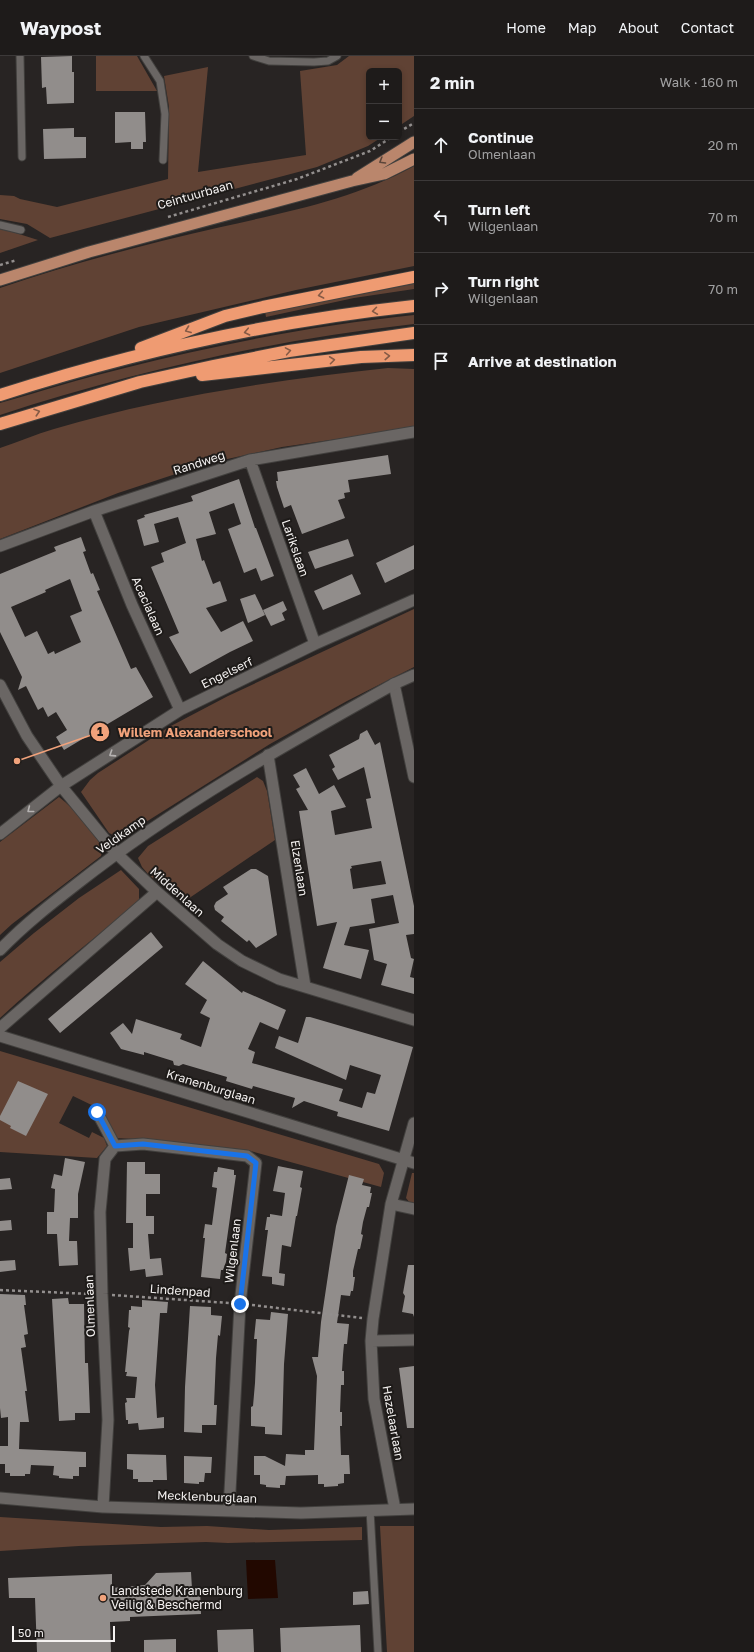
<!DOCTYPE html>
<meta charset="utf-8">
<style>
body{margin:0;font-family:"Golos Text",sans-serif;background:#2b2827;color:#f1f3f6}
.controls{position:absolute;right:12px;top:12px;display:grid;overflow:hidden;border-radius:6px;box-shadow:0 2px 6px #0003}
.controls button{width:36px;height:36px;display:grid;place-items:center;padding:0;border:0;border-bottom:1px solid #3c3939;background:#1e1b1a;color:#f1f3f6;font:20px sans-serif}
.scale{position:absolute;left:12px;bottom:10px;width:103px;box-sizing:border-box;padding-left:4px;border:2px solid #f5f2f1;border-top:0;font-size:11px;line-height:14px;white-space:nowrap;color:#f5f2f1;-webkit-text-stroke:3px #1e1b19;paint-order:stroke}
.stop{position:absolute;width:12px;height:12px;margin:-9px;border:3px solid #1a73e8;border-radius:50%;background:#fff}
.stop.end{background:#1a73e8;border-color:#fff;box-shadow:0 1px 4px #0008}
.list{margin:0;padding:0;list-style:none}
h2{display:flex;justify-content:space-between;align-items:center;height:52px;margin:0;padding:0 16px;font-size:17px}
h2 small{font-size:13px;font-weight:400;color:#a1a1a2}
.list li{display:grid;grid-template-columns:26px 1fr auto;gap:12px;align-items:center;box-sizing:border-box;height:72px;padding:0 16px;border-top:1px solid #3c3939}
.list b{display:block;font-size:15px;white-space:nowrap}
.list p{margin:0;font-size:13px;white-space:nowrap;color:#a1a1a2}
.list em{font-size:13px;font-style:normal;color:#a1a1a2}
.icon{flex:none;width:22px;height:22px;fill:none;stroke:currentColor;stroke-width:2;stroke-linecap:round;stroke-linejoin:round}
.map{position:relative;flex:none;width:414px;height:1596px;overflow:hidden}
header{display:flex;align-items:center;gap:24px;box-sizing:border-box;height:56px;padding:0 20px;background:#1e1b1a;border-bottom:1px solid #3c3939}
header strong{font-size:19px}
nav{display:flex;gap:22px;margin-inline-start:auto;font-size:14px}
main{display:flex}
aside{flex:1;background:#1e1b1a}
.map>svg:first-child{display:block}
.green{fill:#604234}
.water{fill:#220800}
.building{fill:#918d8b;fill-rule:evenodd}
.lines{fill:none;stroke-linecap:round;stroke-linejoin:round}
.service-casing{stroke:#42403e;stroke-width:9}
.minor-casing{stroke:#42403e;stroke-width:13}
.tertiary-casing{stroke:#42403e;stroke-width:13}
.primary-casing{stroke:#42403e;stroke-width:13}
.motorway-casing{stroke:#42403e;stroke-width:14}
.path{stroke:#938f8e;stroke-width:2.5;stroke-dasharray:3 3;stroke-linecap:butt}
.service{stroke:#6a6664;stroke-width:7}
.minor{stroke:#6a6664;stroke-width:11}
.tertiary{stroke:#6a6664;stroke-width:11}
.primary{stroke:#ba866c;stroke-width:11}
.motorway{stroke:#ef9b72;stroke-width:12}
.oneway{stroke:#5c463a}
.oneway2{stroke:#865b46}
.oneway3{stroke:#b6b3b2}
.route{stroke:#1a73e8;stroke-width:5}
.poi-dot{fill:#f1a27b;stroke:#1e1b19;stroke-width:1.5}
.labels{text-anchor:middle;stroke-width:4;stroke-linejoin:round;paint-order:stroke}
.street-label{font-size:12px;fill:#f5f2f1;stroke:#1e1b19}
.poi-label{font-size:12px;fill:#f5f2f1;stroke:#1e1b19;text-anchor:start}
.leader{fill:none;stroke:#f1a27b;stroke-width:1.5}
.callout-dot{fill:#f1a27b;stroke:#1e1b19;stroke-width:1.5}
.mark-label{font-size:12px;text-anchor:middle;font-weight:bold;fill:#111}
.callout-label{font-size:13px;text-anchor:middle;font-weight:bold;fill:#f1a27b;stroke:#1e1b19;stroke-width:4;stroke-linejoin:round;paint-order:stroke}
</style>
<header>
<strong>Waypost</strong>
<nav><a>Home</a><a>Map</a><a>About</a><a>Contact</a></nav>
</header>
<main>
<div class="map">
<svg width="414" height="1596" viewBox="0 0 414 1596">
<rect width="100%" height="100%" fill="#282423"/>
<path class="green" d="M 96,0 L 137,0 L 157,35 L 96,35 Z
M 349,0 L 414,0 L 414,60 L 399,70 L 399,15 L 369,15 L 369,81 L 382,81 L 368,90 L 317,111 L 50,182 L 27,168 L 0,163 L 0,139 L 14,140 L 20,143 L 57,151 L 168,123 L 169,51 L 164,20 L 208,11 L 198,116 L 306,99 L 300,15 L 337,9 Z
M 414,110 L 414,210 L 296,234 L 139,271 L 0,317 L 0,232 C 73,207 147,188 221,171 C 287,156 355,143 414,110 Z
M 0,172 L 38,184 L 0,197 Z
M 414,225 L 414,233 L 354,242 L 266,261 L 265,255 Z
M 414,259 L 414,268 C 273,284 135,315 0,359 L 0,347 C 42,335 83,322 125,312 C 219,288 318,269 414,259 Z
M 388,312 L 414,313 L 414,372 L 282,391 L 209,407 L 118,437 L 0,483 L 0,392 C 18,386 36,378 54,373 C 162,341 276,324 388,312 Z
M 414,553 L 414,611 L 347,645 L 270,688 L 130,776 L 122,783 L 109,777 L 81,736 L 90,724 L 98,717 L 169,671 L 228,640 Z
M 257,721 L 263,725 L 267,735 L 275,784 L 182,847 L 148,818 L 142,811 L 138,802 L 148,790 Z
M 59,741 C 76,754 93,774 103,793 L 101,800 L 12,868 L 0,879 L 0,786 Z
M 121,814 L 139,833 L 139,845 C 93,884 44,921 0,962 L 0,906 L 34,877 L 79,842 Z
M 0,995 L 379,1108 L 384,1117 L 381,1131 L 247,1094 L 158,1084 L 114,1082 L 103,1064 L 104,1055 L 73,1040 L 59,1067 L 89,1082 L 92,1076 L 104,1082 L 107,1090 L 97,1102 L 0,1096 Z
M 412,1117 L 414,1117 L 414,1148 L 410,1147 L 406,1142 Z
M 0,1461 L 161,1471 L 207,1470 L 269,1474 L 362,1471 L 362,1484 L 228,1487 L 206,1486 L 79,1490 L 0,1495 Z
M 380,1470 L 414,1470 L 414,1596 L 387,1596 Z"/>
<path class="water" d="M 246,1504 L 275,1504 L 278,1542 L 248,1543 Z"/>
<path class="building" d="M 72,0 L 72,16 L 74,16 L 74,47 L 47,48 L 46,31 L 42,32 L 41,1 Z
M 115,56 L 145,56 L 146,86 L 143,86 L 143,93 L 131,93 L 131,86 L 115,87 Z
M 74,72 L 74,81 L 86,81 L 86,102 L 44,103 L 43,73 Z
M 388,399 L 391,418 L 348,424 L 350,436 L 344,437 L 345,442 L 338,444 L 345,462 L 302,478 L 291,449 L 284,452 L 277,431 L 276,425 L 278,425 L 277,416 Z
M 239,423 L 255,472 L 256,472 L 274,520 L 261,525 L 256,512 L 244,517 L 228,473 L 241,468 L 234,447 L 209,456 L 216,478 L 196,483 L 202,505 L 204,504 L 213,528 L 220,525 L 227,545 L 206,552 L 221,576 L 243,565 L 253,585 L 230,596 L 190,618 L 169,581 L 179,577 L 151,511 L 164,506 L 161,497 L 186,487 L 178,461 L 154,468 L 159,486 L 144,490 L 137,464 L 145,461 L 144,459 L 193,445 L 191,440 Z
M 81,481 L 86,495 L 83,496 L 91,518 L 93,517 L 100,534 L 97,535 L 131,613 L 136,611 L 153,641 L 64,694 L 56,681 L 67,674 L 56,656 L 48,661 L 43,651 L 38,654 L 26,630 L 18,634 L 22,621 L 0,576 L 0,518 L 56,495 L 54,491 ZM 70,523 L 82,555 L 70,560 L 81,586 L 55,598 L 54,595 L 48,598 L 37,575 L 25,581 L 11,551 L 46,536 L 45,534 Z
M 348,483 L 354,500 L 315,513 L 308,496 Z
M 414,489 L 414,513 L 385,527 L 376,507 Z
M 352,518 L 361,538 L 323,554 L 314,535 Z
M 255,538 L 265,559 L 248,567 L 240,543 Z
M 283,545 L 287,554 L 282,557 L 285,564 L 271,570 L 263,554 Z
M 367,674 L 375,689 L 380,686 L 414,850 L 414,878 L 406,879 L 411,902 L 414,903 L 410,921 L 414,922 L 414,938 L 381,929 L 387,908 L 374,904 L 369,873 L 399,867 L 393,839 L 371,843 L 375,867 L 350,871 L 344,889 L 369,894 L 361,923 L 323,912 L 337,866 L 317,870 L 299,755 L 308,754 L 296,733 L 300,731 L 293,719 L 306,712 L 319,738 L 334,729 L 346,751 L 331,755 L 335,779 L 372,772 L 366,743 L 371,742 L 364,711 L 338,724 L 332,713 L 335,711 L 329,699 L 359,683 L 360,678 ZM 381,805 L 386,828 L 353,833 L 350,813 L 352,812 L 351,810 Z
M 251,813 L 256,813 L 268,820 L 277,879 L 256,892 L 249,884 L 247,886 L 221,865 L 224,861 L 215,854 L 214,850 L 216,846 L 228,838 L 223,831 Z
M 151,876 L 163,891 L 60,977 L 48,963 Z
M 203,905 L 242,937 L 243,935 L 286,954 L 278,974 L 260,966 L 248,993 L 255,996 L 252,1007 L 343,1033 L 339,1045 L 362,1052 L 367,1036 L 375,1038 L 381,1019 L 350,1009 L 346,1024 L 275,992 L 279,980 L 298,987 L 306,961 L 310,961 L 413,991 L 389,1075 L 337,1060 L 338,1056 L 304,1045 L 292,1052 L 295,1042 L 253,1030 L 252,1033 L 226,1025 L 227,1021 L 183,1008 L 179,1010 L 174,1009 L 173,1005 L 144,996 L 144,999 L 121,993 L 110,977 L 123,967 L 132,978 L 136,963 L 182,978 L 180,983 L 201,991 L 210,962 L 200,957 L 207,944 L 185,928 Z
M 18,1025 L 48,1038 L 26,1080 L 10,1072 L 11,1070 L 0,1064 L 0,1060 Z
M 65,1102 L 85,1106 L 78,1138 L 78,1162 L 70,1162 L 69,1185 L 77,1185 L 78,1209 L 59,1210 L 57,1178 L 47,1178 L 47,1156 L 54,1156 L 55,1133 L 51,1132 L 54,1118 L 62,1120 Z
M 127,1106 L 145,1106 L 145,1118 L 160,1118 L 160,1138 L 146,1138 L 146,1160 L 154,1160 L 154,1178 L 148,1178 L 150,1203 L 161,1202 L 163,1219 L 146,1221 L 145,1213 L 130,1215 L 128,1192 L 133,1192 L 133,1167 L 126,1167 Z
M 278,1110 L 303,1115 L 300,1131 L 302,1132 L 297,1160 L 296,1160 L 291,1191 L 282,1189 L 279,1217 L 285,1218 L 284,1230 L 272,1228 L 272,1221 L 262,1220 L 268,1174 L 265,1174 L 267,1161 L 270,1161 L 270,1158 L 282,1160 L 285,1137 L 273,1135 Z
M 218,1111 L 234,1114 L 234,1119 L 236,1119 L 225,1197 L 227,1198 L 226,1206 L 223,1214 L 221,1214 L 220,1223 L 201,1221 L 205,1182 L 203,1182 L 205,1168 L 212,1169 L 217,1132 L 212,1131 L 214,1116 L 217,1116 Z
M 349,1119 L 364,1123 L 362,1129 L 371,1131 L 370,1137 L 372,1137 L 369,1151 L 367,1151 L 363,1166 L 361,1178 L 363,1179 L 360,1193 L 358,1193 L 353,1215 L 353,1221 L 355,1221 L 353,1235 L 351,1235 L 350,1240 L 341,1239 L 337,1267 L 349,1268 L 347,1288 L 344,1288 L 343,1299 L 342,1315 L 344,1315 L 344,1329 L 341,1329 L 340,1356 L 342,1356 L 342,1370 L 340,1370 L 341,1399 L 349,1399 L 350,1418 L 344,1418 L 344,1427 L 338,1428 L 338,1430 L 324,1431 L 324,1428 L 318,1428 L 318,1419 L 286,1420 L 285,1429 L 280,1429 L 280,1432 L 266,1431 L 266,1429 L 260,1428 L 260,1419 L 254,1419 L 254,1400 L 265,1400 L 285,1410 L 286,1398 L 305,1399 L 305,1394 L 314,1394 L 317,1320 L 312,1301 L 318,1301 L 321,1266 L 330,1206 L 336,1170 Z
M 10,1122 L 12,1133 L 0,1134 L 0,1123 Z
M 11,1164 L 12,1174 L 0,1175 L 0,1165 Z
M 15,1204 L 16,1214 L 0,1216 L 0,1205 Z
M 408,1209 L 414,1209 L 414,1261 L 413,1258 L 402,1256 L 405,1240 L 403,1237 Z
M 0,1238 L 25,1239 L 26,1249 L 24,1249 L 28,1278 L 24,1279 L 26,1291 L 21,1292 L 27,1335 L 25,1335 L 29,1366 L 20,1366 L 19,1393 L 86,1396 L 86,1411 L 79,1411 L 79,1420 L 73,1420 L 73,1423 L 59,1422 L 59,1420 L 53,1419 L 54,1410 L 31,1409 L 30,1418 L 25,1418 L 25,1420 L 10,1420 L 10,1417 L 5,1417 L 5,1408 L 0,1408 L 0,1390 L 8,1390 L 8,1361 L 1,1362 L 0,1352 Z
M 68,1242 L 69,1248 L 84,1248 L 85,1307 L 88,1307 L 90,1357 L 75,1357 L 75,1364 L 59,1365 L 52,1243 Z
M 142,1244 L 168,1246 L 167,1257 L 160,1257 L 155,1329 L 157,1362 L 164,1361 L 164,1372 L 139,1374 L 138,1367 L 128,1368 L 128,1364 L 126,1364 L 125,1347 L 127,1346 L 126,1342 L 135,1342 L 137,1321 L 126,1320 L 127,1316 L 125,1316 L 129,1275 L 130,1272 L 128,1271 L 129,1254 L 131,1254 L 131,1250 L 142,1251 Z
M 190,1250 L 211,1251 L 211,1259 L 222,1260 L 220,1280 L 218,1279 L 216,1302 L 214,1349 L 217,1349 L 216,1369 L 202,1369 L 202,1377 L 184,1376 L 185,1331 Z
M 271,1256 L 288,1258 L 284,1308 L 282,1379 L 265,1378 L 265,1371 L 251,1370 L 251,1351 L 253,1350 L 255,1327 L 257,1283 L 254,1283 L 256,1263 L 270,1264 Z
M 414,1310 L 414,1372 L 407,1372 L 399,1312 Z
M 127,1398 L 166,1399 L 167,1424 L 153,1424 L 153,1426 L 138,1426 L 138,1423 L 133,1423 L 133,1414 L 127,1413 Z
M 184,1400 L 212,1401 L 211,1417 L 205,1417 L 204,1426 L 199,1426 L 199,1428 L 184,1427 Z
M 191,1516 L 192,1533 L 200,1533 L 201,1558 L 130,1561 L 130,1565 L 110,1566 L 111,1596 L 37,1596 L 35,1542 L 9,1542 L 8,1522 L 112,1518 L 112,1532 L 145,1529 L 156,1517 Z
M 368,1535 L 369,1548 L 353,1549 L 353,1536 Z
M 360,1569 L 361,1596 L 281,1596 L 280,1572 Z
M 253,1573 L 254,1596 L 218,1596 L 217,1574 Z
M 176,1583 L 176,1596 L 144,1596 L 144,1584 Z"/>
<g class="lines">
<defs>
<path id="service" d="M 20,0 L 22,101
M 144,0 L 160,25 L 165,58 L 163,104
M 253,0 L 269,5 L 314,6 L 328,5 L 337,0
M 0,169 L 21,174
M 370,1454 L 378,1596"/>
<path id="minor" d="M 250,404 L 315,588
M 94,455 L 132,549 L 180,654
M 0,490 L 94,455 L 250,404 L 414,376
M 394,628 L 414,721
M 0,629 L 27,680 L 61,730 L 116,797 L 157,836 L 217,888 L 242,905 L 279,923 L 414,964
M 268,699 L 305,930
M 0,778 L 61,730 L 180,654 L 315,588 L 414,544
M 0,972 L 157,836
M 0,980 L 414,1107
M 97,1056 L 115,1090 L 105,1103 L 100,1156 L 102,1238 L 108,1364 L 103,1451
M 115,1090 L 143,1088 L 247,1100 L 256,1107 L 240,1248 L 229,1454
M 391,1148 L 414,1153
M 371,1285 L 414,1284
M 0,1442 L 103,1451 L 301,1457 L 414,1453
M 395,1453 L 374,1343 L 371,1285 L 373,1263 L 391,1148 L 414,1067"/>
<path id="tertiary" d="M 0,894 C 24,869 51,848 78,827 C 176,750 285,689 394,628 L 414,619"/>
<path id="primary" d="M 357,122 L 414,86
M 0,224 L 89,196 L 352,125 L 384,118 L 414,103"/>
<path id="motorway" d="M 141,292 L 225,260 L 263,251 L 414,221
M 202,319 L 361,301 L 414,299
M 0,339 C 134,296 274,265 414,250
M 0,368 L 140,326 L 213,310 L 289,295 L 414,277"/>
</defs>
<use href="#service" class="service-casing"/>
<use href="#minor" class="minor-casing"/>
<use href="#tertiary" class="tertiary-casing"/>
<use href="#primary" class="primary-casing"/>
<use href="#motorway" class="motorway-casing"/>
<path class="path" d="M 399,76 L 414,67
M 168,161 L 297,123 L 370,95 L 392,81
M 0,209 L 17,204
M 0,1234 L 91,1238
M 112,1239 L 229,1247
M 252,1249 L 362,1262"/>
<use href="#service" class="service"/>
<use href="#minor" class="minor"/>
<use href="#tertiary" class="tertiary"/>
<use href="#primary" class="primary"/>
<use href="#motorway" class="motorway"/>
</g>
<defs><path id="oneway-chevron" d="M-2-3.5L2.5 0L-2 3.5" fill="none" stroke-width="1.6" stroke-linecap="round" stroke-linejoin="round"/></defs>
<use class="oneway" href="#oneway-chevron" transform="translate(382 105) rotate(149)"/>
<g class="oneway2">
<use href="#oneway-chevron" transform="translate(321 239) rotate(169)"/>
<use href="#oneway-chevron" transform="translate(375 255) rotate(172)"/>
<use href="#oneway-chevron" transform="translate(188 274) rotate(159)"/>
<use href="#oneway-chevron" transform="translate(247 276) rotate(168)"/>
<use href="#oneway-chevron" transform="translate(288 295) rotate(-10)"/>
<use href="#oneway-chevron" transform="translate(387 300) rotate(-3)"/>
<use href="#oneway-chevron" transform="translate(332 304) rotate(-7)"/>
<use href="#oneway-chevron" transform="translate(37 356) rotate(-18)"/>
</g>
<g class="oneway3">
<use href="#oneway-chevron" transform="translate(112 698) rotate(147)"/>
<use href="#oneway-chevron" transform="translate(30 754) rotate(142)"/>
</g>
<g class="lines">
<path class="route" d="M 97,1056 L 115,1090 L 143,1088 L 247,1100 L 256,1107 L 240,1248"/>
</g>
<circle class="poi-dot" cx="103" cy="1542" r="4"/>
<g class="labels">
<g class="street-label">
<text transform="translate(195 139) rotate(-16)" y="4">Ceintuurbaan</text>
<text transform="translate(199 407) rotate(-18)" y="4">Randweg</text>
<text transform="translate(295 492) rotate(71)" y="4">Larikslaan</text>
<text transform="translate(148 550) rotate(66)" y="4">Acacialaan</text>
<text transform="translate(227 617) rotate(-26)" y="4">Engelserf</text>
<text transform="translate(121 779) rotate(-35)" y="4">Veldkamp</text>
<text transform="translate(299 812) rotate(81)" y="4">Elzenlaan</text>
<text transform="translate(177 836) rotate(42)" y="4">Middenlaan</text>
<text transform="translate(211 1031) rotate(17)" y="4">Kranenburglaan</text>
<text transform="translate(233 1195) rotate(-83)" y="4">Wilgenlaan</text>
<text transform="translate(180 1235) rotate(4)" y="4">Lindenpad</text>
<text transform="translate(90 1250) rotate(-92)" y="4">Olmenlaan</text>
<text transform="translate(393 1367) rotate(80)" y="4">Hazelaarlaan</text>
<text transform="translate(207 1441) rotate(2)" y="4">Mecklenburglaan</text>
</g>
<g class="poi-label">
<text x="111" y="1539">Landstede Kranenburg<tspan x="111" dy="14">Veilig &amp; Beschermd</tspan></text>
</g>
</g>
<path class="leader" d="M17 705L100 676"/>
<g class="callout-dot">
<circle cx="17" cy="705" r="4"/>
<circle cx="100" cy="676" r="10"/>
</g>
<g class="mark-label">
<text x="100" y="680">1</text>
</g>
<g class="callout-label">
<text x="195" y="681">Willem Alexanderschool</text>
</g>
</svg>
<div class="controls">
<button>+</button>
<button>−</button>
</div>
<div class="scale">50 m</div>
<div class="stop" style="left:97px;top:1056px"></div>
<div class="stop end" style="left:240px;top:1248px"></div>
</div>
<aside>
<h2>2 min<small>Walk · 160 m</small></h2>
<ul class="list">
<li><svg class="icon" aria-label="ahead" viewBox="0 0 24 24"><path d="M12 20V5M6 11l6-6 6 6"/></svg><div><b>Continue</b><p>Olmenlaan</p></div><em>20 m</em></li>
<li><svg class="icon" aria-label="left" viewBox="0 0 24 24"><path d="M17 20v-9H6M10 6l-5 5 5 5"/></svg><div><b>Turn left</b><p>Wilgenlaan</p></div><em>70 m</em></li>
<li><svg class="icon" aria-label="right" viewBox="0 0 24 24"><path d="M7 20v-9h11M14 6l5 5-5 5"/></svg><div><b>Turn right</b><p>Wilgenlaan</p></div><em>70 m</em></li>
<li><svg class="icon" aria-label="arrive" viewBox="0 0 24 24"><path d="M6 21V4h12l-3 4 3 4H6"/></svg><div><b>Arrive at destination</b></div></li>
</ul>
</aside>
</main>
